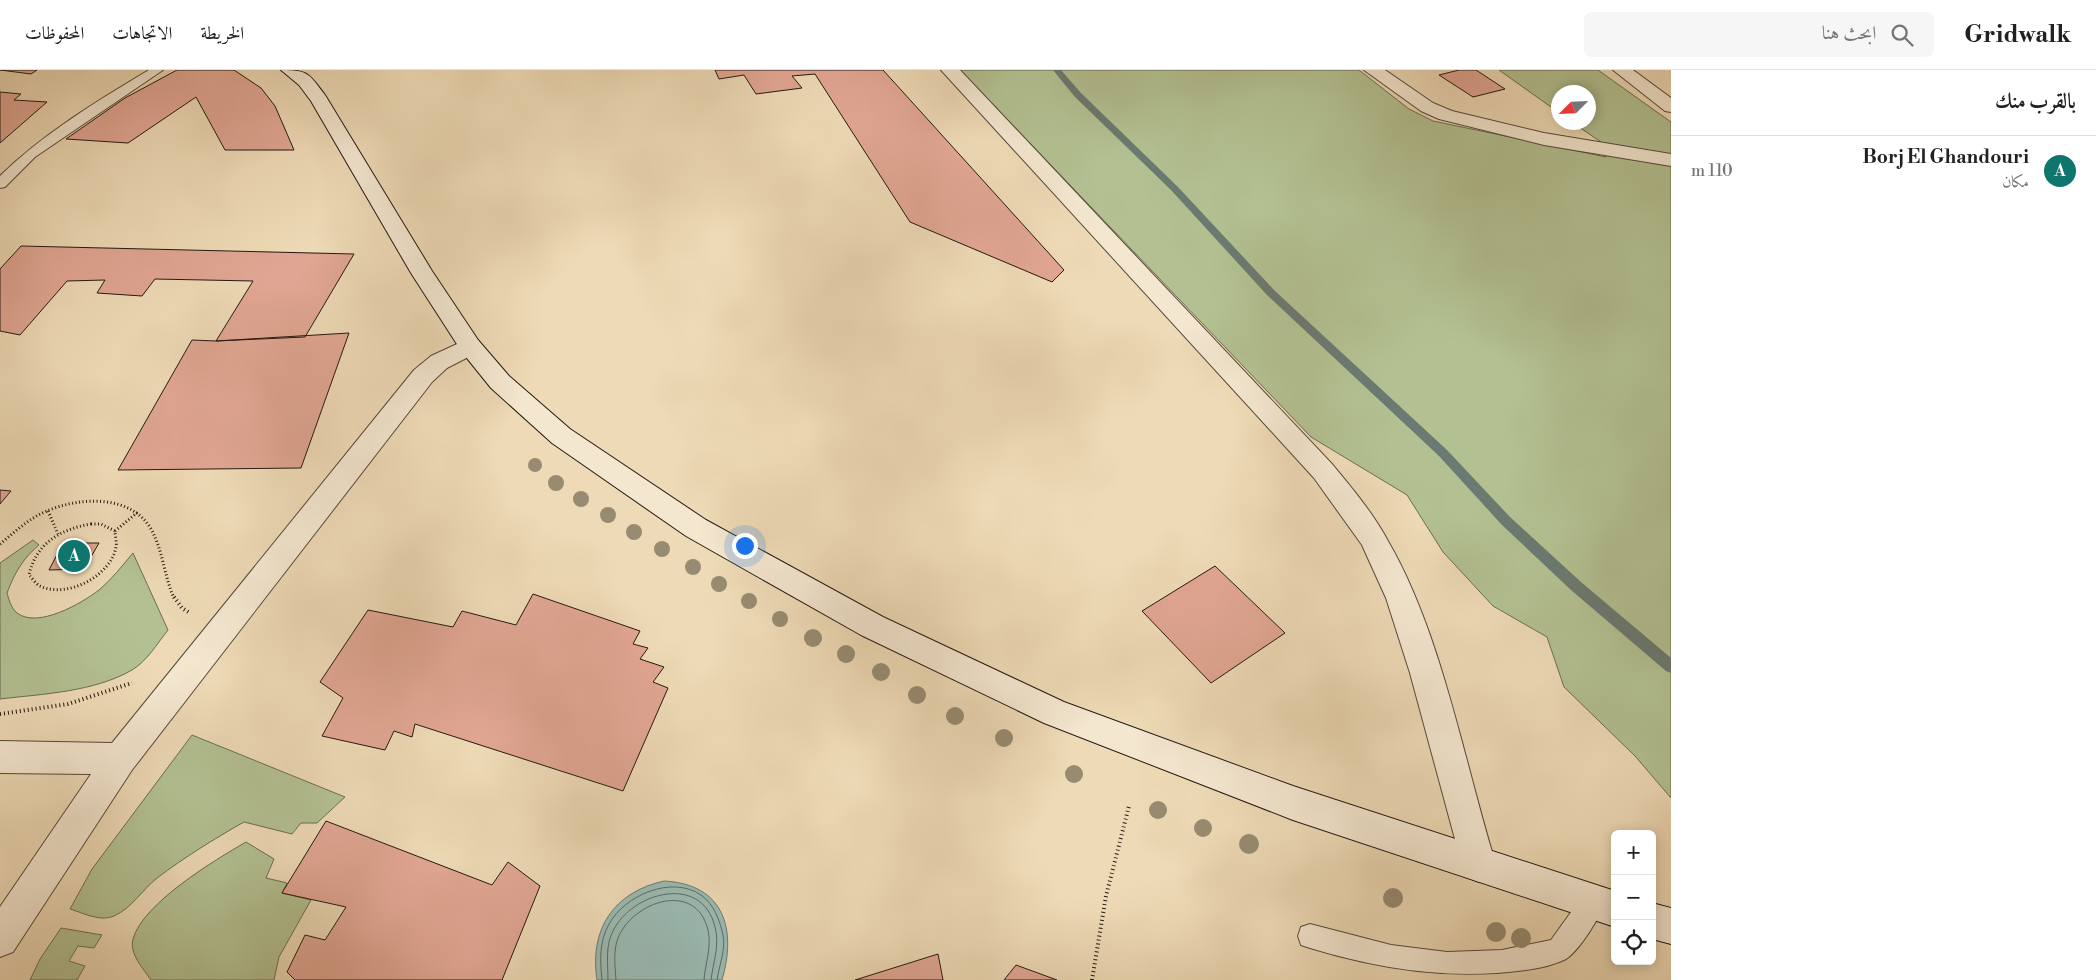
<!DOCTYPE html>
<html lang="ar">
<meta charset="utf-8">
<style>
body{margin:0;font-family:"Libre Bodoni",Amiri,serif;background:#f6f6f6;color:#202124;direction:rtl}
.controls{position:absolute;right:15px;bottom:15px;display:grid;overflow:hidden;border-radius:8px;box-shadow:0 2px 12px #0003}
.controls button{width:45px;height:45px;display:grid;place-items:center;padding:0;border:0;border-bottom:1px solid #e0e0e0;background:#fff;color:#202124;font:25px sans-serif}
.compass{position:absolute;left:1551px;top:15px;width:45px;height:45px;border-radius:50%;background:#fff;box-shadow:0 2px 12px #0003;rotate:246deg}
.you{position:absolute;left:744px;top:475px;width:18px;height:18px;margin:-12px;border:4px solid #fff;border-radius:50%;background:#1a73e8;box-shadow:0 0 0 8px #1a73e833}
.badge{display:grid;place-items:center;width:32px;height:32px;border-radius:50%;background:#0f766e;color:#fff;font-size:16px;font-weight:700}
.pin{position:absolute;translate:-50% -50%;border:2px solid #fff;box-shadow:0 1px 5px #0006}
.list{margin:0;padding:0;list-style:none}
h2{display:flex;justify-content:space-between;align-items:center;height:65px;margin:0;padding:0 20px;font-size:21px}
h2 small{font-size:16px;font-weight:400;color:#757577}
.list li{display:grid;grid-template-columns:32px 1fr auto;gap:15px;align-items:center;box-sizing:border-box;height:70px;padding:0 20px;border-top:1px solid #e0e0e0}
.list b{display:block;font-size:19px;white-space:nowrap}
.list p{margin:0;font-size:16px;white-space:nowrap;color:#757577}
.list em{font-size:16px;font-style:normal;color:#757577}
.icon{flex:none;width:28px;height:28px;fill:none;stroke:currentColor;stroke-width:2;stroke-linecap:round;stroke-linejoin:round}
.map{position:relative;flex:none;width:1671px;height:910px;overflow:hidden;direction:ltr}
header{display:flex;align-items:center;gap:30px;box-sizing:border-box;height:70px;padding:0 25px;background:#fff;border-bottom:1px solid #e0e0e0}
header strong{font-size:24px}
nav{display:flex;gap:28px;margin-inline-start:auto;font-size:18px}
.search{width:350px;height:45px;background:#f6f6f6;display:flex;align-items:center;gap:12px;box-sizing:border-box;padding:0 18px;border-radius:8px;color:#757577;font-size:19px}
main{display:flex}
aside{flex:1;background:#fff}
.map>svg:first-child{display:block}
.green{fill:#b3c192;stroke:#6c6d52}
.water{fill:#9abab2;stroke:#6b7a72}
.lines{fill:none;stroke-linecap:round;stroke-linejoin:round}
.shore{stroke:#5f6a62;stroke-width:1}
.stream{fill:#6b7a72;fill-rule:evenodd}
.building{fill:#e1a693;stroke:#241912}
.service-casing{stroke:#56493b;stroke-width:2}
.minor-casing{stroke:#56493b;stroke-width:2}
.secondary-casing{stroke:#241912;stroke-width:2}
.path-far1{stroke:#241912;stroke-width:3;stroke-dasharray:1 2.5;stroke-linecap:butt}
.path{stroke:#241912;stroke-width:4;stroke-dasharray:1 3;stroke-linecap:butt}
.service{fill:#f4e7d0;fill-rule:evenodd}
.minor{fill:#f4e7d0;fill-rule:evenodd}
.secondary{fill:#f4e7d0;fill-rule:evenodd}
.tree{fill:#978b71}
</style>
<header>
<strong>Gridwalk</strong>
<div class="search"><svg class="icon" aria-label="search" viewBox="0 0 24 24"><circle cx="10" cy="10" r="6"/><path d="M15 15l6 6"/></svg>ابحث هنا</div>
<nav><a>الخريطة</a><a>الاتجاهات</a><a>المحفوظات</a></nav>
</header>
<main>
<aside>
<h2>بالقرب منك<small></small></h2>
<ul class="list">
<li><span class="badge">A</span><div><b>Borj El Ghandouri</b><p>مكان</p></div><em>110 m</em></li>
</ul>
</aside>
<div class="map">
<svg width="1671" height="910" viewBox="0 0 1671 910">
<rect width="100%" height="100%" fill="#eedab6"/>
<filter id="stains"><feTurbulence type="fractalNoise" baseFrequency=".004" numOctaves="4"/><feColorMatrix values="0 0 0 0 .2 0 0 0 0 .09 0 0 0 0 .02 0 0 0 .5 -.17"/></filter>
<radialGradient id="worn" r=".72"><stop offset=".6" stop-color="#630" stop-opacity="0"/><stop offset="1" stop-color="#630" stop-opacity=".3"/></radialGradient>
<path class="green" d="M 960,0 L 1359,0 L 1409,39 L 1433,51 L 1606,87 L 1604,74 L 1573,53 L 1588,52 L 1588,22 L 1558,22 L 1558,42 L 1499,0 L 1598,0 L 1671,52 L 1671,728 L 1635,686 L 1564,617 L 1547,567 L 1493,536 L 1443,482 L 1407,425 L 1311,367 Z
M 33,470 L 39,475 C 23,488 14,504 7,523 C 9,530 11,538 17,543 C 38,559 82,533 99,520 C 112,509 122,496 133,483 L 168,560 C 157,574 147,591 132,600 C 94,622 42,624 0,629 L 0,493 Z
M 192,665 L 345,727 L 317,753 L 301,753 L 292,764 L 244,752 C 214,769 185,787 157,808 C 142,820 132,838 114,846 C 100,852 83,843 70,839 L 92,799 Z
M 246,772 L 274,789 L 266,808 L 287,813 L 282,823 L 311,830 L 279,887 L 274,910 L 151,910 C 143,898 129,884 133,869 C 143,833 215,790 246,772 Z
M 61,858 L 102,865 L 94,878 L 78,876 L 69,891 L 85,896 L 77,910 L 30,910 L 40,889 Z"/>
<path class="water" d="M 664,811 C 724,814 737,859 722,910 L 597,910 C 589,859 614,822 664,811 Z"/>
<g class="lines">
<path class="shore" d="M 602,910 C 600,890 599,872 609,854 C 625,825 672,805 701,825 C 714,834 720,851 723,865 C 726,879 719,896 717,910
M 608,910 C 608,894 605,876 613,861 C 632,822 702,803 715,857 C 720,875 713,893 711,910
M 616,910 C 615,896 613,881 618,868 C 633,831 696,810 708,860 C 712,877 705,894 704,910"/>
<path class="stream" d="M 1053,0 L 1061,0 L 1081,23 L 1177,116 L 1275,221 L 1447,380 L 1510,447 L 1581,512 L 1671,588 L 1671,603 L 1666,601 L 1571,520 L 1502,455 L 1439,386 L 1267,225 L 1171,120 L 1075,27 Z"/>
</g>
<path class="building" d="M 0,0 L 37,0 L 31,4 Z
M 177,0 L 234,0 L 261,18 L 275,36 L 294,80 L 225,80 L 196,27 L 128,73 L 66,69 L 125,28 Z
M 715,0 L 883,0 L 1064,200 L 1052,212 L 910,152 L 815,4 L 792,6 L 802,18 L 756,24 L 744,5 L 719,9 Z
M 1459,0 L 1476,0 L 1505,19 L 1473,27 L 1439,5 Z
M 0,22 L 21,24 L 14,30 L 47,32 L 0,73 Z
M 21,176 L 354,184 L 305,267 L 216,271 L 253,211 L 155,209 L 142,226 L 97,223 L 105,210 L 67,211 L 20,265 L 0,261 L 0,199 Z
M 349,263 L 301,398 L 118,400 L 192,270 L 216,271 Z
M 0,420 L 11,421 L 0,434 Z
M 63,473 L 99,473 L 84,499 L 49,500 Z
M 1215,496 L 1285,563 L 1211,613 L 1142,541 Z
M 533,524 L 640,561 L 633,574 L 648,578 L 640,589 L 664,597 L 653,612 L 668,618 L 623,721 L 415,654 L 412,667 L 394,661 L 385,680 L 322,666 L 343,628 L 320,612 L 368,540 L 453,557 L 462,541 L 516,555 Z
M 326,751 L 492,815 L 508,792 L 540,816 L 502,910 L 295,910 L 287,902 L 305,865 L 325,870 L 346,837 L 282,823 Z
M 938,884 L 943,910 L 855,910 Z
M 1016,895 L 1057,910 L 1004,910 Z"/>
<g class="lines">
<defs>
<path id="service" d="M 149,0 L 163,0 L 35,87 L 5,117 L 0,118 L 0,106 C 43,64 97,31 149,0 Z
M 1593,821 L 1602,824 L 1605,833 C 1600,847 1579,881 1566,889 C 1554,895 1540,898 1526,900 C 1452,910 1382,900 1310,878 L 1301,875 L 1298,866 L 1301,857 L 1310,854 L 1391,875 L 1447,882 L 1502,880 L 1551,870 L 1584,824 Z"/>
<path id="minor" d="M 941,0 L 960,0 L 1332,394 C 1352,418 1373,443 1388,471 C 1442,564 1464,692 1496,795 L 1491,807 L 1479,812 L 1467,807 L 1462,795 L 1410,603 L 1386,528 L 1362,475 L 1314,408 Z
M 1364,0 L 1385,0 L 1433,33 L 1452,41 L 1544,63 L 1671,84 L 1671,96 L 1544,75 L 1439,49 L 1421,41 Z
M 1613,0 L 1633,0 L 1671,28 L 1671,42 L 1665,41 Z
M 470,268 L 478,270 L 482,276 L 478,282 L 447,298 L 432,312 L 132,700 L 13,882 L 0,887 L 0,837 L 91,704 L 0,703 L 0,671 L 112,673 L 414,300 L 431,286 Z"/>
<path id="secondary" d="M 281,0 C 309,0 309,4 325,25 L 432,201 L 478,270 L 509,306 L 570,359 L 706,450 L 883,547 L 1064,632 L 1293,716 L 1615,821 L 1615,857 L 1293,750 L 1044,653 L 861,565 L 686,466 L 552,373 L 491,318 L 462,282 L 411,203 L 311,31 L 299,15 Z
M 1652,833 L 1671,838 L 1671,874 L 1652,869 Z"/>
</defs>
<use href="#service" class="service-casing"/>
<use href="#minor" class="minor-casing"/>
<use href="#secondary" class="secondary-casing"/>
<path class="path-far1" d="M 48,441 L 58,464
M 91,454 L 101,454 L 115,461 C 115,466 117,472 116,477 C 111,506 67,529 40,516 C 36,514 32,508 29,505 C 36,473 61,459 91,454 Z
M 115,461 L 138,442
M 0,474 C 15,462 29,448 47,441 C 79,427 131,424 151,459 C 163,480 164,506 174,528"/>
<path class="path" d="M 174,527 L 182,538 L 190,543
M 0,644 L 68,634 L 132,613
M 1092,910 L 1106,826 L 1129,736"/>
<use href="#service" class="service"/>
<use href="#minor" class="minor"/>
<use href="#secondary" class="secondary"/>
</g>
<g class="tree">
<circle cx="535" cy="395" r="7"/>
<circle cx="556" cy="413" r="8"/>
<circle cx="581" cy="429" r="8"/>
<circle cx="608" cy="445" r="8"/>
<circle cx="634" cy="462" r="8"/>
<circle cx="662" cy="479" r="8"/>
<circle cx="693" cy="497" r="8"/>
<circle cx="719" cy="514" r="8"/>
<circle cx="749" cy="531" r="8"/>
<circle cx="780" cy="549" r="8"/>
<circle cx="813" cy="568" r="9"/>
<circle cx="846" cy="584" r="9"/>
<circle cx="881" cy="602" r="9"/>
<circle cx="917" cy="625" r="9"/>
<circle cx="955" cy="646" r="9"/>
<circle cx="1004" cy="668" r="9"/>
<circle cx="1074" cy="704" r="9"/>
<circle cx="1158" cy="740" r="9"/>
<circle cx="1203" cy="758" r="9"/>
<circle cx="1249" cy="774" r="10"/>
<circle cx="1393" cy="828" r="10"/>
<circle cx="1496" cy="862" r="10"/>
<circle cx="1521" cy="868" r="10"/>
</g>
<rect width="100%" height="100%" filter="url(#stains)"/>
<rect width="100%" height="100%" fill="url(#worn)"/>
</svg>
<div class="controls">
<button>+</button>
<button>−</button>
<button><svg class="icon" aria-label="locate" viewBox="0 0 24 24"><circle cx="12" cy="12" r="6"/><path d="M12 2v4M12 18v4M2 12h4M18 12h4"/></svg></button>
</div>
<svg class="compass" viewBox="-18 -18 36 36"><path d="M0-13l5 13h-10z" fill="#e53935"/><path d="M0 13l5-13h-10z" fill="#757577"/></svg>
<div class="you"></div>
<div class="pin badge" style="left:74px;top:486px">A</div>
</div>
</main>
